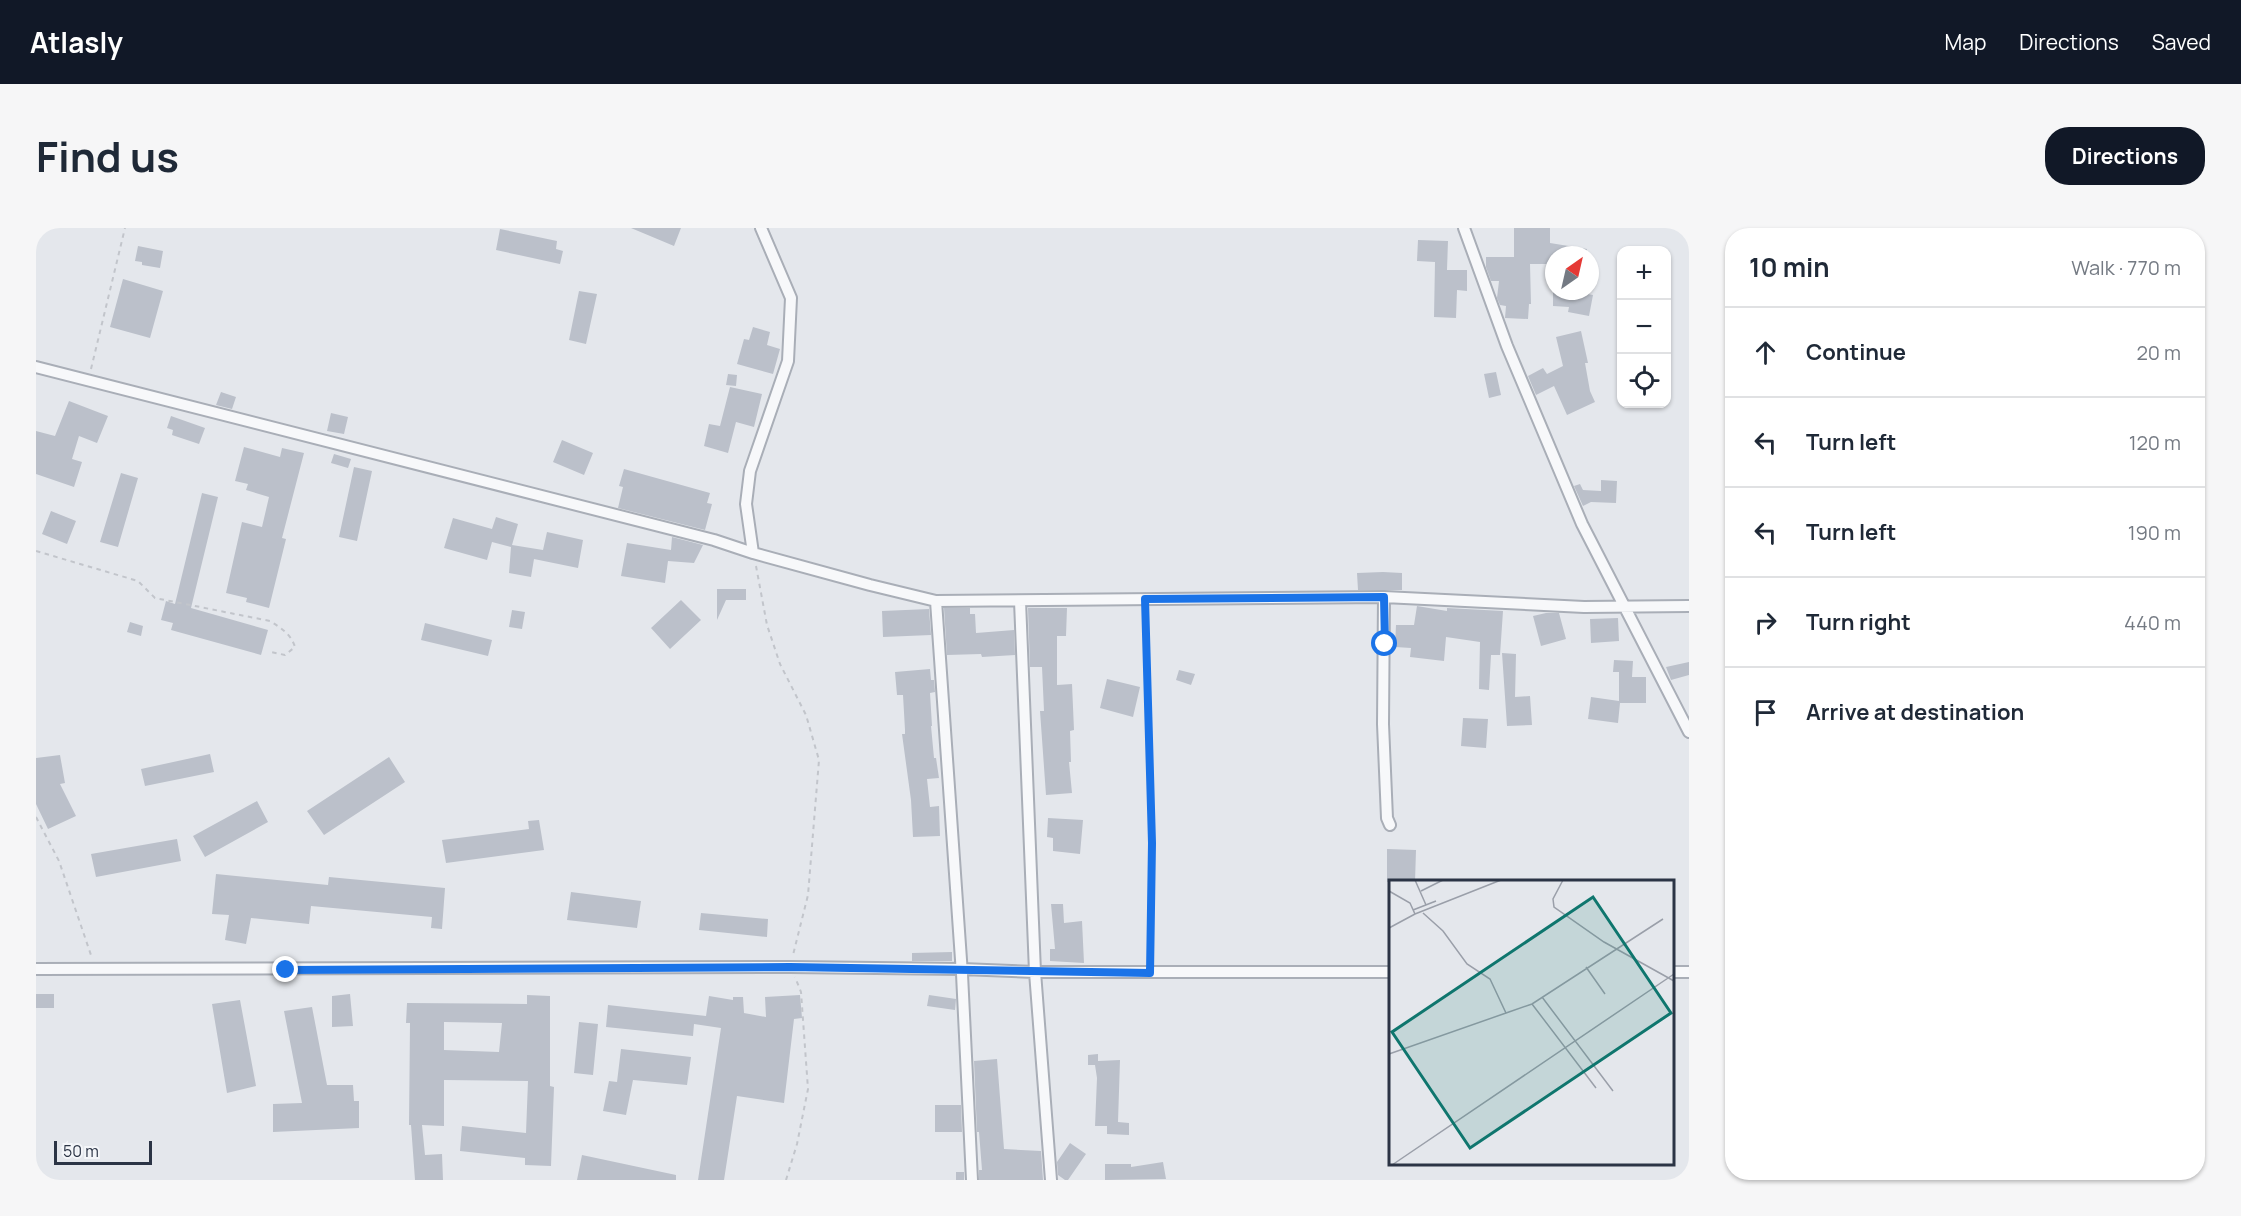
<!DOCTYPE html>
<meta charset="utf-8">
<style>
body{margin:0;font-family:Manrope,sans-serif;background:#f6f6f7;color:#1f2937}
.controls{position:absolute;right:18px;top:18px;display:grid;overflow:hidden;border-radius:12px;box-shadow:0 2px 4px #0004}
.controls button{width:54px;height:54px;display:grid;place-items:center;padding:0;border:0;border-bottom:2px solid #e0e1e3;background:#fff;color:#1f2937;font:30px sans-serif}
.compass{position:absolute;left:1509px;top:18px;width:54px;height:54px;border-radius:50%;background:#fff;box-shadow:0 2px 4px #0004;rotate:34deg}
.scale{position:absolute;left:18px;bottom:15px;width:98px;box-sizing:border-box;padding-left:6px;border:3px solid #2b3445;border-top:0;font-size:16px;line-height:21px;white-space:nowrap;color:#2b3445;-webkit-text-stroke:4px #f4f6f9;paint-order:stroke}
.stop{position:absolute;width:18px;height:18px;margin:-14px;border:4px solid #1a73e8;border-radius:50%;background:#fff}
.stop.end{background:#1a73e8;border-color:#fff;box-shadow:0 2px 6px #0008}
.list{margin:0;padding:0;list-style:none}
h2{display:flex;justify-content:space-between;align-items:center;height:78px;margin:0;padding:0 24px;font-size:26px}
h2 small{font-size:20px;font-weight:400;color:#747a83}
.list li{display:grid;grid-template-columns:39px 1fr auto;gap:18px;align-items:center;box-sizing:border-box;height:90px;padding:0 24px;border-top:2px solid #e0e1e3}
.list b{display:block;font-size:22px;white-space:nowrap}
.list em{font-size:20px;font-style:normal;color:#747a83}
.icon{flex:none;width:33px;height:33px;fill:none;stroke:currentColor;stroke-width:2;stroke-linecap:round;stroke-linejoin:round}
.map{position:relative;flex:none;width:1653px;height:952px;overflow:hidden;border-radius:24px}
header{display:flex;align-items:center;gap:36px;box-sizing:border-box;height:84px;padding:0 30px;background:#111827;color:#fff}
header strong{font-size:28px}
nav{display:flex;gap:33px;margin-inline-start:auto;font-size:21px}
.intro{display:flex;align-items:center;justify-content:space-between;box-sizing:border-box;height:144px;padding:0 36px}
h1{margin:0;font-size:42px}
.button{padding:15px 27px;border-radius:24px;background:#111827;color:#fff;font-size:21px;font-weight:700}
main{display:flex;gap:36px;padding:0 36px}
aside{flex:1;background:#fff;border-radius:24px;box-shadow:0 2px 4px #0004}
.map>svg:first-child{display:block}
.building{fill:#bbc0ca;fill-rule:evenodd}
.lines{fill:none;stroke-linecap:round;stroke-linejoin:round}
.street-casing{stroke:#a9aeb7;stroke-width:14}
.path{stroke:#c2c5cb;stroke-width:2;stroke-dasharray:4.5 4.5;stroke-linecap:butt}
.street{stroke:#f7f8fa;stroke-width:10}
.route{stroke:#1a73e8;stroke-width:8}
.inset-road{fill:none;stroke:#9a9fa9;stroke-width:1.5}
.view{fill:#0f766e;fill-opacity:0.15;stroke:#0f766e;stroke-width:3}
.inset-edge{fill:none;stroke:#2b3445;stroke-width:3}
</style>
<header>
<strong>Atlasly</strong>
<nav><a>Map</a><a>Directions</a><a>Saved</a></nav>
</header>
<div class="intro"><h1>Find us</h1><a class="button">Directions</a></div>
<main>
<div class="map">
<svg width="1653" height="952" viewBox="0 0 1653 952">
<rect width="100%" height="100%" fill="#e4e7ec"/>
<path class="building" d="M 595,0 L 645,0 L 638,18 Z
M 1478,0 L 1514,0 L 1514,15 L 1551,21 L 1550,27 L 1518,27 L 1518,36 L 1494,36 L 1495,76 L 1493,76 L 1492,91 L 1469,90 L 1470,78 L 1464,77 L 1461,70 L 1463,53 L 1455,53 L 1450,39 L 1450,29 L 1478,29 Z
M 464,1 L 521,13 L 520,21 L 527,23 L 524,36 L 460,22 Z
M 1382,12 L 1412,13 L 1411,42 L 1431,42 L 1431,63 L 1421,62 L 1420,90 L 1398,89 L 1399,34 L 1381,33 Z
M 102,18 L 127,23 L 124,40 L 106,37 L 106,34 L 99,33 Z
M 87,51 L 127,63 L 114,110 L 74,99 Z
M 543,63 L 561,66 L 550,116 L 533,112 Z
M 1517,63 L 1534,63 L 1557,67 L 1553,88 L 1532,84 L 1533,79 L 1517,78 Z
M 717,99 L 734,104 L 731,117 L 744,121 L 737,146 L 701,136 L 708,111 L 713,112 Z
M 1545,103 L 1552,135 L 1549,135 L 1554,163 L 1559,174 L 1531,187 L 1518,158 L 1500,167 L 1492,148 L 1507,140 L 1511,146 L 1527,138 L 1520,109 Z
M 1460,144 L 1465,167 L 1453,170 L 1448,146 Z
M 692,146 L 701,147 L 700,158 L 690,157 Z
M 694,159 L 726,166 L 718,199 L 700,194 L 692,225 L 668,218 L 673,196 L 684,198 Z
M 185,164 L 200,169 L 196,181 L 180,177 Z
M 33,173 L 72,188 L 61,215 L 43,208 L 36,231 L 46,234 L 38,259 L 0,246 L 0,203 L 19,208 Z
M 295,185 L 312,189 L 308,206 L 291,203 Z
M 135,188 L 169,200 L 163,216 L 136,207 L 137,202 L 131,200 Z
M 526,212 L 557,225 L 548,247 L 517,234 Z
M 208,219 L 244,229 L 246,220 L 268,225 L 246,310 L 250,311 L 233,380 L 210,374 L 211,370 L 190,365 L 206,294 L 226,299 L 233,269 L 210,262 L 212,256 L 199,253 Z
M 298,226 L 315,231 L 312,240 L 295,235 Z
M 318,239 L 336,243 L 321,313 L 303,309 Z
M 588,241 L 674,265 L 671,275 L 676,276 L 669,302 L 582,280 L 587,259 L 583,258 Z
M 85,245 L 102,250 L 82,319 L 64,314 Z
M 1565,252 L 1581,253 L 1580,275 L 1555,274 L 1547,278 L 1538,258 L 1544,256 L 1547,262 L 1565,263 Z
M 166,265 L 182,269 L 155,380 L 232,402 L 225,427 L 135,402 L 137,395 L 125,392 L 130,373 L 139,376 Z
M 15,283 L 40,293 L 31,316 L 6,306 Z
M 460,289 L 482,296 L 476,317 L 507,322 L 511,304 L 547,312 L 542,340 L 498,331 L 495,349 L 473,345 L 475,319 L 456,314 L 451,332 L 408,320 L 417,290 L 456,301 Z
M 636,309 L 667,317 L 658,335 L 632,333 L 629,355 L 585,348 L 591,315 L 635,322 Z
M 1347,344 L 1366,345 L 1366,362 L 1322,362 L 1321,345 Z
M 681,361 L 710,361 L 710,372 L 690,372 L 681,392 Z
M 645,372 L 665,392 L 634,421 L 615,400 Z
M 1381,378 L 1411,383 L 1411,380 L 1467,383 L 1464,427 L 1455,427 L 1453,462 L 1443,461 L 1444,414 L 1410,409 L 1408,433 L 1374,429 L 1375,420 L 1359,419 L 1360,397 L 1378,397 Z
M 908,380 L 934,380 L 934,386 L 939,386 L 940,405 L 978,402 L 979,427 L 946,429 L 945,426 L 911,427 Z
M 992,380 L 1031,380 L 1030,408 L 1021,408 L 1021,457 L 1036,456 L 1038,502 L 1034,503 L 1035,534 L 1033,534 L 1036,565 L 1010,567 L 1004,483 L 1008,483 L 1006,439 L 994,439 Z
M 893,381 L 895,407 L 847,409 L 846,383 Z
M 476,382 L 489,384 L 486,401 L 473,399 Z
M 1510,385 L 1523,385 L 1530,411 L 1505,418 L 1497,388 Z
M 1582,390 L 1583,413 L 1555,415 L 1554,391 Z
M 94,394 L 107,398 L 105,408 L 91,404 Z
M 389,395 L 456,412 L 452,428 L 385,412 Z
M 1466,425 L 1480,426 L 1479,469 L 1494,468 L 1496,497 L 1471,498 Z
M 1578,432 L 1597,433 L 1596,449 L 1610,449 L 1610,475 L 1584,475 L 1582,495 L 1552,491 L 1555,469 L 1583,473 L 1583,444 L 1577,444 Z
M 1653,434 L 1653,447 L 1635,452 L 1630,439 Z
M 894,441 L 895,452 L 898,452 L 899,464 L 894,465 L 896,498 L 895,498 L 898,530 L 900,530 L 903,550 L 891,551 L 894,579 L 903,578 L 904,608 L 877,609 L 875,572 L 866,506 L 869,506 L 869,502 L 867,467 L 861,467 L 859,444 Z
M 1143,442 L 1159,446 L 1155,457 L 1140,452 Z
M 1071,451 L 1104,459 L 1097,489 L 1064,480 Z
M 1427,490 L 1452,491 L 1450,520 L 1425,518 Z
M 174,526 L 178,544 L 109,558 L 105,541 Z
M 24,527 L 29,555 L 24,556 L 40,588 L 12,601 L 0,576 L 0,530 Z
M 353,529 L 369,554 L 288,607 L 271,583 Z
M 221,573 L 232,594 L 169,629 L 157,608 Z
M 1012,590 L 1047,592 L 1044,626 L 1017,623 L 1017,610 L 1011,609 Z
M 503,592 L 508,622 L 410,635 L 406,612 L 493,601 L 492,593 Z
M 141,611 L 145,633 L 60,649 L 55,626 Z
M 1351,621 L 1380,622 L 1379,654 L 1351,654 Z
M 180,646 L 292,657 L 293,649 L 409,660 L 406,701 L 395,700 L 396,689 L 275,678 L 273,696 L 215,690 L 210,716 L 189,712 L 193,687 L 176,686 Z
M 535,664 L 605,673 L 601,700 L 531,692 Z
M 1015,676 L 1027,676 L 1028,695 L 1046,693 L 1048,735 L 1014,733 L 1014,721 L 1019,721 Z
M 665,685 L 732,691 L 731,709 L 663,702 Z
M 916,724 L 916,733 L 876,733 L 876,725 Z
M 0,766 L 18,766 L 18,780 L 0,780 Z
M 314,766 L 317,798 L 296,799 L 296,768 Z
M 491,767 L 514,768 L 514,858 L 518,859 L 515,938 L 489,937 L 489,930 L 424,923 L 426,898 L 490,905 L 492,853 L 408,852 L 408,898 L 386,897 L 389,927 L 406,926 L 407,952 L 379,952 L 375,897 L 373,897 L 374,795 L 370,795 L 371,775 L 491,776 ZM 408,794 L 466,795 L 463,824 L 408,822 Z
M 764,767 L 766,790 L 758,791 L 748,875 L 701,868 L 688,952 L 662,952 L 685,800 L 658,796 L 657,808 L 570,799 L 572,777 L 670,788 L 673,768 L 697,772 L 697,769 L 707,769 L 708,785 L 730,789 L 729,769 Z
M 893,767 L 920,771 L 919,782 L 891,778 Z
M 204,772 L 220,858 L 191,865 L 176,776 Z
M 276,779 L 291,857 L 317,857 L 318,873 L 323,873 L 323,900 L 237,904 L 237,876 L 266,875 L 248,783 Z
M 543,794 L 562,796 L 557,847 L 538,845 Z
M 585,821 L 655,829 L 651,857 L 597,852 L 590,887 L 567,883 L 573,853 L 581,854 Z
M 1062,826 L 1062,833 L 1084,832 L 1082,894 L 1093,895 L 1093,907 L 1071,906 L 1071,898 L 1059,898 L 1061,850 L 1059,837 L 1052,837 L 1052,827 Z
M 961,831 L 968,921 L 1005,923 L 1007,952 L 943,952 L 943,942 L 946,942 L 943,904 L 941,904 L 938,833 Z
M 899,877 L 925,877 L 926,904 L 899,904 Z
M 1034,915 L 1050,926 L 1032,952 L 1029,952 L 1022,947 L 1021,934 Z
M 546,927 L 640,947 L 640,952 L 541,952 Z
M 1127,934 L 1130,951 L 1069,952 L 1069,936 L 1095,936 L 1095,939 Z
M 920,944 L 928,944 L 928,952 L 920,952 Z"/>
<g class="lines">
<defs>
<path id="street" d="M 725,0 L 755,70 L 752,133 L 714,243 L 710,276 L 717,325 L 834,357 L 900,373 L 1348,369 L 1548,379 L 1653,378
M 1428,0 L 1471,118 L 1546,296 L 1653,504
M 0,139 L 678,312 L 717,325
M 1348,369 L 1347,496 L 1351,590 L 1354,597
M 900,373 L 926,746 L 936,952
M 984,373 L 999,744 L 1015,952
M 0,741 L 754,739 L 926,741 L 999,744 L 1354,744
M 1636,744 L 1653,744"/>
</defs>
<use href="#street" class="street-casing"/>
<path class="path" d="M 55,141 L 89,0
M 0,323 L 102,353 L 119,370 L 234,393 C 245,400 255,406 259,419 L 249,427 L 235,424
M 720,338 L 731,397 L 744,436 L 770,487 L 783,532 L 772,667 L 757,727
M 1110,382 L 1116,615 L 1115,733
M 0,589 L 23,633 L 56,730
M 750,952 L 761,916 L 772,861 L 765,764 L 759,749"/>
<use href="#street" class="street"/>
</g>
<g class="lines">
<path class="route" d="M 250,742 L 754,739 L 1114,745 L 1116,615 L 1109,371 L 1348,369 L 1349,416"/>
</g>
<g transform="translate(1353 652)">
<rect width="285" height="285" fill="#e4e7ec"/>
<path class="inset-road" d="M 26,0 L 37,25M 174,0 L 164,19 L 165,27 L 215,62 L 285,101M 0,11 L 21,23 L 26,34 L 112,0M 32,11 L 54,0M 24,30 L 47,21M 34,33 L 54,51 L 78,84 L 101,99 L 117,133 L 143,124 L 274,39M 0,48 L 26,34M 197,87 L 216,114M 153,117 L 224,211M 143,124 L 207,208M 0,174 L 117,133M 3,285 L 285,94"/>
<path class="view" d="M 204,17 L 282,133 L 81,268 L 3,152 Z"/>
<rect width="285" height="285" class="inset-edge"/>
</g>
</svg>
<div class="controls">
<button>+</button>
<button>−</button>
<button><svg class="icon" aria-label="locate" viewBox="0 0 24 24"><circle cx="12" cy="12" r="6"/><path d="M12 2v4M12 18v4M2 12h4M18 12h4"/></svg></button>
</div>
<svg class="compass" viewBox="-18 -18 36 36"><path d="M0-13l5 13h-10z" fill="#e53935"/><path d="M0 13l5-13h-10z" fill="#747a83"/></svg>
<div class="scale">50 m</div>
<div class="stop" style="left:1349px;top:416px"></div>
<div class="stop end" style="left:250px;top:742px"></div>
</div>
<aside>
<h2>10 min<small>Walk · 770 m</small></h2>
<ul class="list">
<li><svg class="icon" aria-label="ahead" viewBox="0 0 24 24"><path d="M12 20V5M6 11l6-6 6 6"/></svg><div><b>Continue</b></div><em>20 m</em></li>
<li><svg class="icon" aria-label="left" viewBox="0 0 24 24"><path d="M17 20v-9H6M10 6l-5 5 5 5"/></svg><div><b>Turn left</b></div><em>120 m</em></li>
<li><svg class="icon" aria-label="left" viewBox="0 0 24 24"><path d="M17 20v-9H6M10 6l-5 5 5 5"/></svg><div><b>Turn left</b></div><em>190 m</em></li>
<li><svg class="icon" aria-label="right" viewBox="0 0 24 24"><path d="M7 20v-9h11M14 6l5 5-5 5"/></svg><div><b>Turn right</b></div><em>440 m</em></li>
<li><svg class="icon" aria-label="arrive" viewBox="0 0 24 24"><path d="M6 21V4h12l-3 4 3 4H6"/></svg><div><b>Arrive at destination</b></div></li>
</ul>
</aside>
</main>
